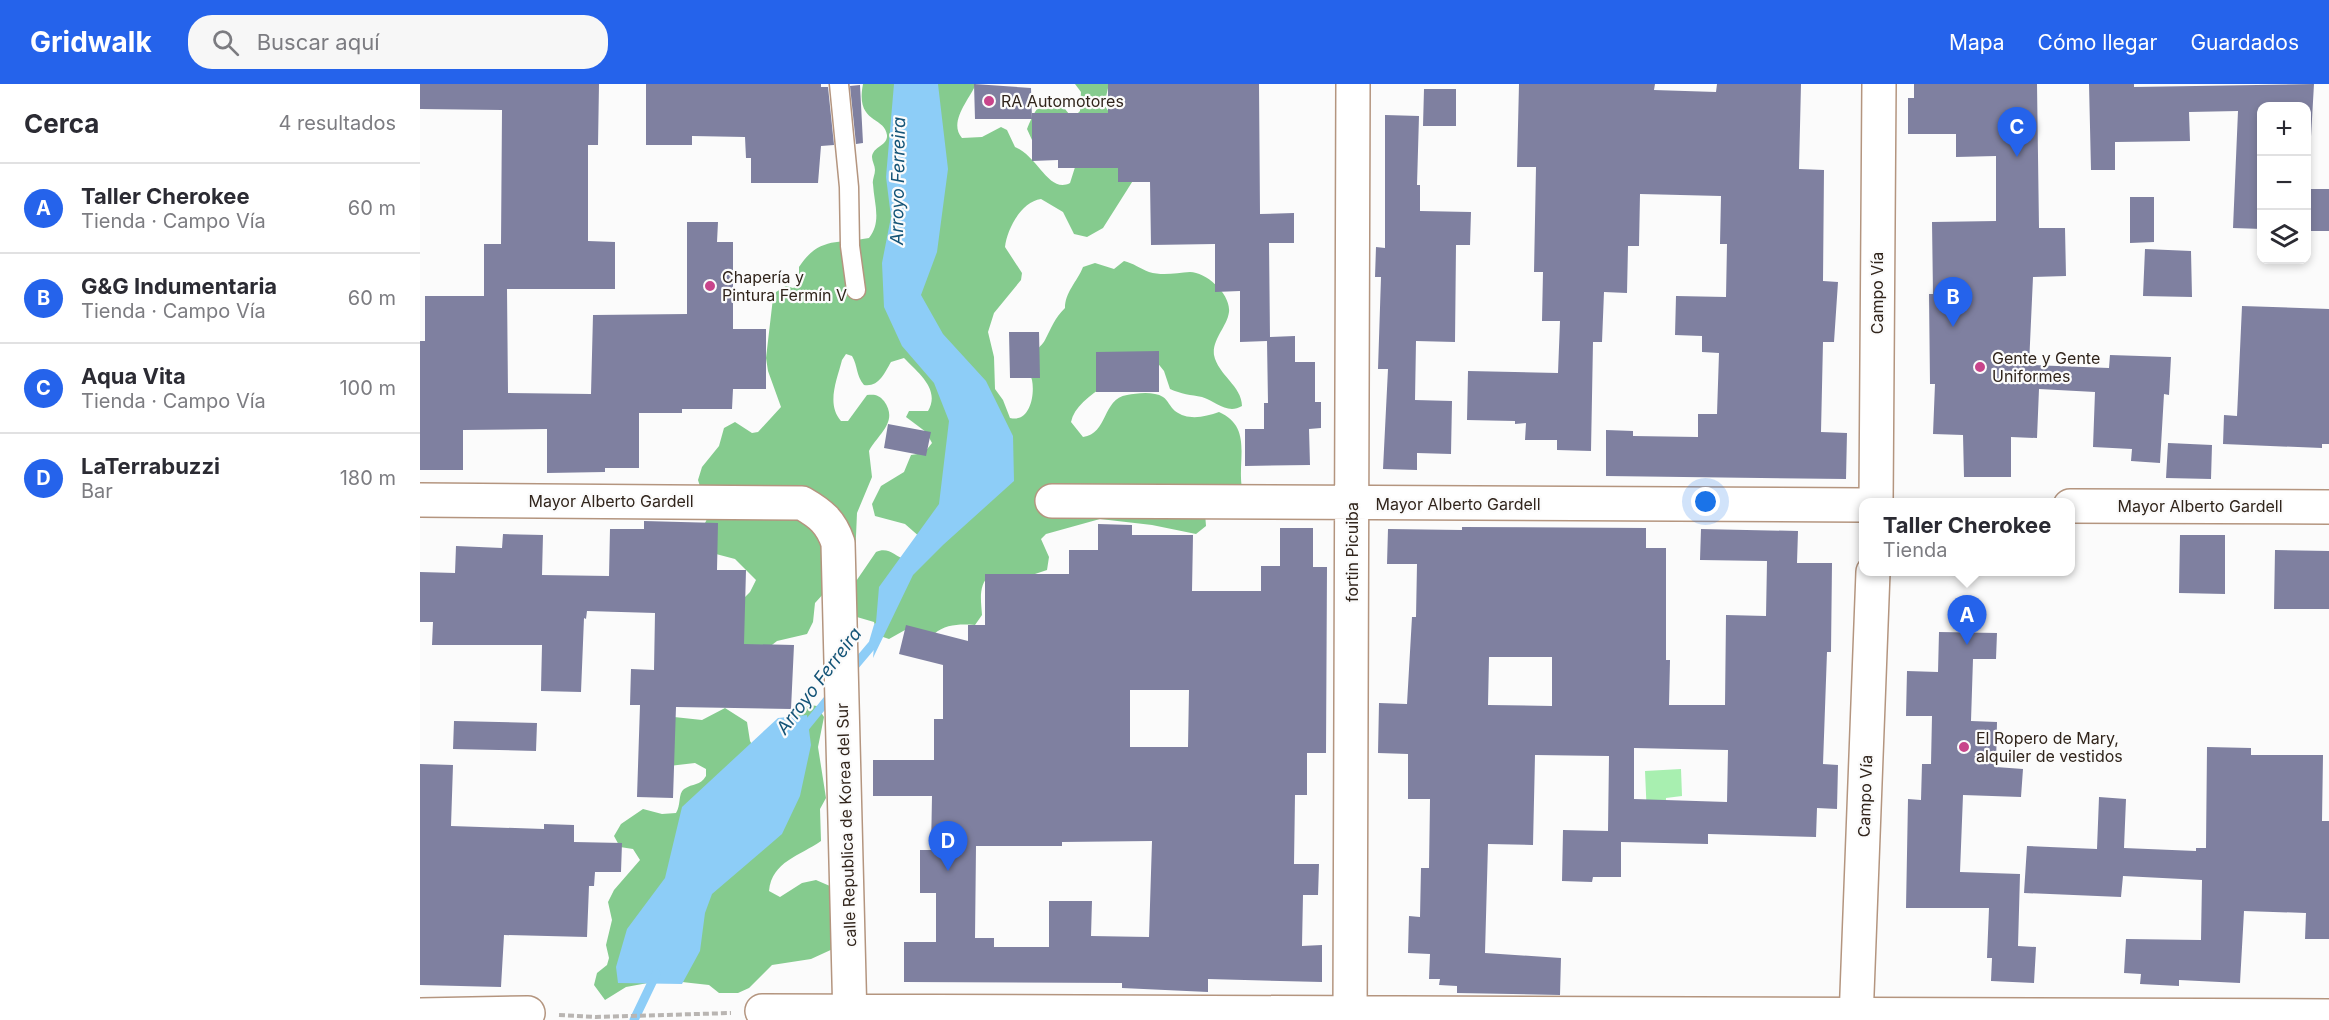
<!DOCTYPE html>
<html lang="es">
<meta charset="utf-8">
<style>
body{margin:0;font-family:Inter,sans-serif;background:#f7f7f7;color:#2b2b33}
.controls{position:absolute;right:18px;top:18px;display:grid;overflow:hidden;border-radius:12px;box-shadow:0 3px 9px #0003}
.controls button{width:54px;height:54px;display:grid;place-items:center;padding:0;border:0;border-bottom:2px solid #e1e1e2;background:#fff;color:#2b2b33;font:30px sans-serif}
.you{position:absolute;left:1286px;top:418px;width:21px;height:21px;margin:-15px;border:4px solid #fff;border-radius:50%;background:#1a73e8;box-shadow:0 0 0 9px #1a73e833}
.badge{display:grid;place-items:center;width:39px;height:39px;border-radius:50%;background:#2563eb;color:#fff;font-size:20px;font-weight:700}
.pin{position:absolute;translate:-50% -50px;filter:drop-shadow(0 2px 3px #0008)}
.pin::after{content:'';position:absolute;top:32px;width:21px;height:18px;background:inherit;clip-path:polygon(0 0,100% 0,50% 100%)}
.popup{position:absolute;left:1439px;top:414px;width:216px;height:78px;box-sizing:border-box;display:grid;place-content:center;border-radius:12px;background:#fff;filter:drop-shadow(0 2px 4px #0005);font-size:20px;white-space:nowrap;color:#7c7c81}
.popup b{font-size:22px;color:#2b2b33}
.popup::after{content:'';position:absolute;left:50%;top:100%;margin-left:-12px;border:12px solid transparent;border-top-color:#fff}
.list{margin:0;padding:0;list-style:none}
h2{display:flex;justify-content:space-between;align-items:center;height:78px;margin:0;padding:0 24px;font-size:26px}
h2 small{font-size:20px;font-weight:400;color:#7c7c81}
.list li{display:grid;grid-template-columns:39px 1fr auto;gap:18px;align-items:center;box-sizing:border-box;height:90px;padding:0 24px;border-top:2px solid #e1e1e2}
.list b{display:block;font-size:22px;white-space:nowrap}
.list p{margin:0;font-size:20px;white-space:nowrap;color:#7c7c81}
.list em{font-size:20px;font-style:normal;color:#7c7c81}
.icon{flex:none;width:33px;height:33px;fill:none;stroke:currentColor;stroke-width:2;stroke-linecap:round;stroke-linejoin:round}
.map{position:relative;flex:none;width:1909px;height:936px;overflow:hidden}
header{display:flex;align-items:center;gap:36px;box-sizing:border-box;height:84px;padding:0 30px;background:#2563eb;color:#fff}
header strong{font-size:28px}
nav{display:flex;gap:33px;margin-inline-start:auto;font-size:21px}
.search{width:420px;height:54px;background:#f7f7f7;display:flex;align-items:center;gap:15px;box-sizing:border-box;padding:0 21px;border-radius:24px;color:#7c7c81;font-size:22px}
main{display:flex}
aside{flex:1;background:#fff}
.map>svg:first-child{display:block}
.green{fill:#a8efb0}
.forest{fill:#85cb8e}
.water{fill:#8dcdf7}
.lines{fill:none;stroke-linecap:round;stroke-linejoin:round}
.stream{stroke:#8dcdf7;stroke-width:9}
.building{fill:#7f80a0;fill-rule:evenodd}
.service-casing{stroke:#b4957f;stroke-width:21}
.minor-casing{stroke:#b4957f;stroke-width:36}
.tertiary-casing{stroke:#b4957f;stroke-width:36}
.path{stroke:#b9b5b2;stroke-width:4;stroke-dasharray:6 3;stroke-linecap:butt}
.service{stroke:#fff;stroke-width:18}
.minor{stroke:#fff;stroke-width:33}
.tertiary{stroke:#fff;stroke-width:33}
.poi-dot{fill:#c8458b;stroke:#fbfbfb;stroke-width:2}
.labels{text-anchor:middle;stroke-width:4.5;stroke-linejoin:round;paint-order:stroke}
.poi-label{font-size:16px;fill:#31251c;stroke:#fbfbfb;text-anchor:start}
.street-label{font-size:16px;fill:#31251c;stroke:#fbfbfb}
.water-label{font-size:18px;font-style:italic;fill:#145477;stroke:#fbfbfb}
</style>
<header>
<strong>Gridwalk</strong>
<div class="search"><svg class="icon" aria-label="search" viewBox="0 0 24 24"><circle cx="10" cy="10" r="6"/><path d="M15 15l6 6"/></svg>Buscar aquí</div>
<nav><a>Mapa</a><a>Cómo llegar</a><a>Guardados</a></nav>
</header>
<main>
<aside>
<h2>Cerca<small>4 resultados</small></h2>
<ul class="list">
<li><span class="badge">A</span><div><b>Taller Cherokee</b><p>Tienda · Campo Vía</p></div><em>60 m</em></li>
<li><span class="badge">B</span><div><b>G&amp;G Indumentaria</b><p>Tienda · Campo Vía</p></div><em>60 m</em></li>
<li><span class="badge">C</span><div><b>Aqua Vita</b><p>Tienda · Campo Vía</p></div><em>100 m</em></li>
<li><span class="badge">D</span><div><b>LaTerrabuzzi</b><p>Bar</p></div><em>180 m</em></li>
</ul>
</aside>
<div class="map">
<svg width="1909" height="936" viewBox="0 0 1909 936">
<rect width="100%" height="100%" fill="#fbfbfb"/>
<path class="green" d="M 1261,685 L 1262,712 L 1246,714 L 1246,732 L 1227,733 L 1225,687 Z"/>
<path class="forest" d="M 443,0 L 556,0 C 549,16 528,38 542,54 L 562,53 L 581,43 L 587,46 L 595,63 C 618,72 629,110 650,99 L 656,80 L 612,56 L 607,45 C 613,31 619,14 637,15 L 649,30 L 656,31 L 660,27 L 661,8 L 655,0 L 689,0 L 684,21 L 692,32 L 714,95 L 683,144 L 667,153 L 654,150 L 643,128 L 621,115 C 601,118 587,145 585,163 L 602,189 L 601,196 L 574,229 L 568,248 L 574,273 L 575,305 L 583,316 L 590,334 C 610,339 615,311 612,296 C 611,292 608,287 608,283 C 609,269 620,265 625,256 C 632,243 634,235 645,224 C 645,208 657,198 663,183 L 675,179 L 694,185 L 704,177 C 713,179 721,185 729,188 C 742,192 757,189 770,188 C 786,188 811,210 809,228 C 807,243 792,255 794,271 C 798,291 822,302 822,322 C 807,331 796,317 782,313 C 771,311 761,310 750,305 L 744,287 L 736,277 C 711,289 657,309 651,338 L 663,353 C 688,350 682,315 707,311 C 717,309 734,307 743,313 C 748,316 750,323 755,327 C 768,337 785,333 799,328 C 833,343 817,376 822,404 L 785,429 L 786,442 L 776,450 L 732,441 L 680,435 L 626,450 L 621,455 L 629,473 L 627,486 L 615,490 L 570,490 C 558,502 561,516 562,531 L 555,541 C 540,540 526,540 514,550 L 485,546 L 469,555 L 457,551 L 454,538 L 430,531 L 430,506 L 456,468 C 468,462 475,472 486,476 L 501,454 L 485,440 L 455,432 L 452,420 L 461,402 L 484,388 L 491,371 L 504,369 L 512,359 L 506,348 L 486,333 L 489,327 L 508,327 C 521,305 497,288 484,274 L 471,278 C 464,290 459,303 444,301 C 436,292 438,282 432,272 L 426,270 L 422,276 C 417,296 406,320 421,337 L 428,337 L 447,311 C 455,310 459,311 464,317 C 479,338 458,350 449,367 L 452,393 L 437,429 L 435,475 L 395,519 L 393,538 L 387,550 L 357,557 L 320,586 L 321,517 L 330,508 L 336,496 L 315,475 L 296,470 L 283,443 L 289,431 L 278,396 L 282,383 L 299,362 L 304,344 L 315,338 L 332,349 L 338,348 L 361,323 L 348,287 L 346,274 L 353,214 L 356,208 L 366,202 L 373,204 L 379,201 L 379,183 C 399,152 419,160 449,154 C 462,138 454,119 453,100 C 452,96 455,91 455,86 C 455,82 452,77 452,73 C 453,62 468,62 467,51 C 465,32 435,40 443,0 Z
M 390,621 L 397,622 L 404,633 L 398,663 L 406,714 L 400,725 L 401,757 C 380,772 352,777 349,807 L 360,813 L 382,799 L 396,796 L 426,809 L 415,864 L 391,875 L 352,881 L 329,904 L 318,909 L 299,909 L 289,901 L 244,896 L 206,903 L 185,916 L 174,901 L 177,889 L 187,881 L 189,874 L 186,861 L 192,836 L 188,818 L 194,806 L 220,776 L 213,765 L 200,763 L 194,752 L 201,740 L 223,725 L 242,730 L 256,729 C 261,722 258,709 264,705 C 273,699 280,702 286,692 L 286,685 L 275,679 L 249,682 L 254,633 L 282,636 L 305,624 L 327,638 L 330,657 L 333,662 L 360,645 L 365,633 Z"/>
<path class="water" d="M 474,0 L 518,0 L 528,85 L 517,168 L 501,211 L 523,250 L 566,297 L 593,352 L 594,397 L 523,461 L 493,491 L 453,574 L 459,503 L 519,420 L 529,337 L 514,299 L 482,262 L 464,223 L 462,179 L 471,133 L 466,93 Z
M 387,631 L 391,661 L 380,712 L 362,750 L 292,810 L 285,829 L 280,867 L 262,900 L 198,899 L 196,883 L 207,845 L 245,794 L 262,723 L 358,634 Z"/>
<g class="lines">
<path class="stream" d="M 431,586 L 453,560 L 458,543
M 382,647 L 413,609
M 214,936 L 236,890"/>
</g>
<path class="building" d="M 0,0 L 179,0 L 178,61 L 168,61 L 168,157 L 195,158 L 195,205 L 87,205 L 88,309 L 171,310 L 173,231 L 267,230 L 267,138 L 298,138 L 297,158 L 313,158 L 313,245 L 346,245 L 346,305 L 313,305 L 312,325 L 262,325 L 262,329 L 219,329 L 219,384 L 185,384 L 185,388 L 127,389 L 127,345 L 43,346 L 43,386 L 0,386 L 0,257 L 5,257 L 5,212 L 64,212 L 64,160 L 81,160 L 82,26 L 0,25 Z
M 226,0 L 401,0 L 401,3 L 408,3 L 414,61 L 401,62 L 398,99 L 331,99 L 331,74 L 326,74 L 325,53 L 272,52 L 272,61 L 226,61 Z
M 554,0 L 611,4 L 612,35 L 555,35 Z
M 688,0 L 839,0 L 840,130 L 874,129 L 874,159 L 849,159 L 850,253 L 875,252 L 875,278 L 895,278 L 895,318 L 901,318 L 901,344 L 889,345 L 890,381 L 825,382 L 825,345 L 844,345 L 844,319 L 848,319 L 847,257 L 820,258 L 820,207 L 795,208 L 795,160 L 731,161 L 730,98 L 698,98 L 698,84 L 638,84 L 638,76 L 612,77 L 612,29 L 688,29 Z
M 1099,0 L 1235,0 L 1234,6 L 1296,8 L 1297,0 L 1381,0 L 1379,85 L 1404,86 L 1403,197 L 1418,198 L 1414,258 L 1403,258 L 1401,348 L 1427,349 L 1426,395 L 1186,392 L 1186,346 L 1213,347 L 1213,352 L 1278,353 L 1278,330 L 1297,330 L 1299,269 L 1282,268 L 1282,252 L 1255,251 L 1256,212 L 1306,213 L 1307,160 L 1300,160 L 1301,112 L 1220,110 L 1219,162 L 1208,162 L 1207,209 L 1184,208 L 1182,258 L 1173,258 L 1171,367 L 1137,366 L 1137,356 L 1105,356 L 1106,339 L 1095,340 L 1095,337 L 1047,336 L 1048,287 L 1138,289 L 1140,237 L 1122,237 L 1123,188 L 1114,188 L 1116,83 L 1097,83 Z
M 1494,0 L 1617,0 L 1619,144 L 1645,144 L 1646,192 L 1613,193 L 1609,281 L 1689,284 L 1690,271 L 1751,273 L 1749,311 L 1744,310 L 1740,379 L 1711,377 L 1712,365 L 1673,363 L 1675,308 L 1619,305 L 1617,354 L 1591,353 L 1591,393 L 1544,393 L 1543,351 L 1513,350 L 1515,300 L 1510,300 L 1509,210 L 1513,210 L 1512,138 L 1576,137 L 1576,72 L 1536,73 L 1536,50 L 1488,50 L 1488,14 L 1494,14 Z
M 1669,0 L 1714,0 L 1714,3 L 1894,0 L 1888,105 L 1909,105 L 1909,147 L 1887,147 L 1887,22 L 1842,22 L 1842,145 L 1813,144 L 1818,27 L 1769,28 L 1770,57 L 1695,58 L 1695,86 L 1671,86 Z
M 440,1 L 443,59 L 436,60 L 430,2 Z
M 1004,5 L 1036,5 L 1036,42 L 1003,42 Z
M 965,31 L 999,32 L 997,101 L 1000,101 L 1000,127 L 1051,128 L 1050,161 L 1036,161 L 1035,258 L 996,257 L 995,316 L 1032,317 L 1031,370 L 997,369 L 997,386 L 963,385 L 968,285 L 958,285 L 961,193 L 955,193 L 956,163 L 965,164 Z
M 1710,113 L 1734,113 L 1734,158 L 1710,159 Z
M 1725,165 L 1771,167 L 1772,213 L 1723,212 Z
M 1822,222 L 1909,225 L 1909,360 L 1902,360 L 1902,364 L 1803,360 L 1804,331 L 1817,332 Z
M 589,248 L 619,248 L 620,294 L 590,294 Z
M 739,267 L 739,308 L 676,308 L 676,268 Z
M 468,340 L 511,348 L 506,372 L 464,364 Z
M 1748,359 L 1792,361 L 1791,395 L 1746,394 Z
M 224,437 L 298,439 L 297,486 L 326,486 L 324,560 L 374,561 L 371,625 L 256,623 L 253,714 L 217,713 L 220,621 L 210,621 L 211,585 L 234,586 L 235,529 L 167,527 L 166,535 L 164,534 L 161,608 L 121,607 L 122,561 L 12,561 L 13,538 L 0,538 L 0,488 L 35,489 L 36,462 L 82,464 L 83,450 L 123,451 L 122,491 L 189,492 L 190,445 L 224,445 Z
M 678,440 L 712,441 L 712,451 L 773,451 L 772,507 L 841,507 L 841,482 L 860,482 L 860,444 L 893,444 L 893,483 L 907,483 L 906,669 L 887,669 L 887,711 L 875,711 L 874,780 L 899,780 L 898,811 L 883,811 L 882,862 L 902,861 L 902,898 L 788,895 L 788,908 L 702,904 L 702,899 L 484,898 L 484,858 L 516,858 L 516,809 L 500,809 L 500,766 L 511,766 L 512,712 L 453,712 L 453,676 L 514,676 L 514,635 L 523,635 L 523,581 L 479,570 L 486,541 L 548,557 L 548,541 L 565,541 L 565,490 L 649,490 L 649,466 L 678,466 ZM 710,606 L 769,606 L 768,663 L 710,663 ZM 732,757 L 729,853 L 671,852 L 672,817 L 629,817 L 629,863 L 574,863 L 574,854 L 555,854 L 556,762 L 642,762 L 642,758 Z
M 1042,443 L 1226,444 L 1226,464 L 1246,464 L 1246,576 L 1250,576 L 1249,621 L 1305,621 L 1306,531 L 1346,532 L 1347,477 L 1280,476 L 1281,445 L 1378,447 L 1377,479 L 1412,479 L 1411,568 L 1407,568 L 1403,680 L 1418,681 L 1417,725 L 1397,724 L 1396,753 L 1288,750 L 1288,760 L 1201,758 L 1201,793 L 1173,793 L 1172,798 L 1142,797 L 1143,746 L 1188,747 L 1189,672 L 1115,671 L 1113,761 L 1068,760 L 1065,869 L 1141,874 L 1140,911 L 1037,909 L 1037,902 L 1019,901 L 1020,895 L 1009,895 L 1010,870 L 988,869 L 989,832 L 1000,833 L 1001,784 L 1009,784 L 1010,715 L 988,715 L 988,670 L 958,669 L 959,619 L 987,620 L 992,533 L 996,533 L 997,480 L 967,480 L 968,445 L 1042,446 ZM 1069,573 L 1132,573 L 1132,622 L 1068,621 ZM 1214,664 L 1308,666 L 1307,718 L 1214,715 Z
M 1760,451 L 1805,451 L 1805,510 L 1759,509 Z
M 1855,466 L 1909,467 L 1909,525 L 1854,525 Z
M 1519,548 L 1577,549 L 1576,575 L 1553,575 L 1551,637 L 1577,638 L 1576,683 L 1603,685 L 1601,713 L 1543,711 L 1540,788 L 1600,790 L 1598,862 L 1616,863 L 1614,899 L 1571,897 L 1572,874 L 1567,874 L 1569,824 L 1486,824 L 1488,715 L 1501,716 L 1502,680 L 1511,680 L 1512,632 L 1486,632 L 1487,587 L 1518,588 Z
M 34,637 L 117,639 L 116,667 L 33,665 Z
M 1787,663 L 1831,664 L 1831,671 L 1903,671 L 1902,737 L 1909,737 L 1909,855 L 1885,855 L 1886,829 L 1824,827 L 1820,899 L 1759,896 L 1759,902 L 1720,900 L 1721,890 L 1704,889 L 1706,855 L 1781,856 L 1782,796 L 1703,792 L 1701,813 L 1604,809 L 1607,762 L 1677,765 L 1679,713 L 1706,715 L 1704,764 L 1776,767 L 1776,764 L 1786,764 Z
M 0,680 L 33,681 L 31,742 L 124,745 L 124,740 L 154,741 L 154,758 L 202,759 L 201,788 L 175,788 L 174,802 L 169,802 L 167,853 L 84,851 L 81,903 L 0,901 Z"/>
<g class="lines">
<defs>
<path id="service" d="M 419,0 L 429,103 L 430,162 L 436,206"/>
<path id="minor" d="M 0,416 L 382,419 C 401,430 411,438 418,459 L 430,936
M 632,417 L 1444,421
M 1650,422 L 1909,423
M 342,927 L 1909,932
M 0,931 L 108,929
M 930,936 L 933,0"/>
<path id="tertiary" d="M 1456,418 L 1459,0
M 1436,936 L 1453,488"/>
</defs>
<use href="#service" class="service-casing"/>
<use href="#minor" class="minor-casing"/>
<use href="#tertiary" class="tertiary-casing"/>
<path class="path" d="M 139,931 L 176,933 L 311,929"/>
<use href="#service" class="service"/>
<use href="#minor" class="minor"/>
<use href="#tertiary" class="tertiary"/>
</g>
<g class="poi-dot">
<circle cx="569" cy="17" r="6"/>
<circle cx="290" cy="202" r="6"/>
<circle cx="1560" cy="283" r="6"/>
<circle cx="1544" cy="663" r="6"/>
</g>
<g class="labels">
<g class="poi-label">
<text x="581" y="23">RA Automotores</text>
<text x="302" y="199">Chapería y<tspan x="302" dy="18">Pintura Fermín V</tspan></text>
<text x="1572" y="280">Gente y Gente<tspan x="1572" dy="18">Uniformes</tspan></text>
<text x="1556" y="660">El Ropero de Mary,<tspan x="1556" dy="18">alquiler de vestidos</tspan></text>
</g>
<g class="street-label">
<text transform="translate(1457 209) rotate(-90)" y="6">Campo Vía</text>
<text x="191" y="423">Mayor Alberto Gardell</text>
<text x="1038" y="426">Mayor Alberto Gardell</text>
<text x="1780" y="428">Mayor Alberto Gardell</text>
<text transform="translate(932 468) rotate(-90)" y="6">fortin Picuiba</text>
<text transform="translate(1445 712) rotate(-88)" y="6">Campo Vía</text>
<text transform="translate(426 741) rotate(-92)" y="6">calle Republica de Korea del Sur</text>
</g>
<g class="water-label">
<text transform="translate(478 97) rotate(-89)" y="6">Arroyo Ferreira</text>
<text transform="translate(399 597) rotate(-53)" y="6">Arroyo Ferreira</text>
</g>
</g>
</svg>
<div class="controls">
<button>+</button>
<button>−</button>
<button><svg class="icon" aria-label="layers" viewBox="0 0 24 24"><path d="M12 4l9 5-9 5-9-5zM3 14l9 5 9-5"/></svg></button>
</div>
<div class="you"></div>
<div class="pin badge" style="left:1547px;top:561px">A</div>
<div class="popup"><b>Taller Cherokee</b>Tienda</div>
<div class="pin badge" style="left:1533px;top:243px">B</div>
<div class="pin badge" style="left:1597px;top:73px">C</div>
<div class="pin badge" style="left:528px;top:787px">D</div>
</div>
</main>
